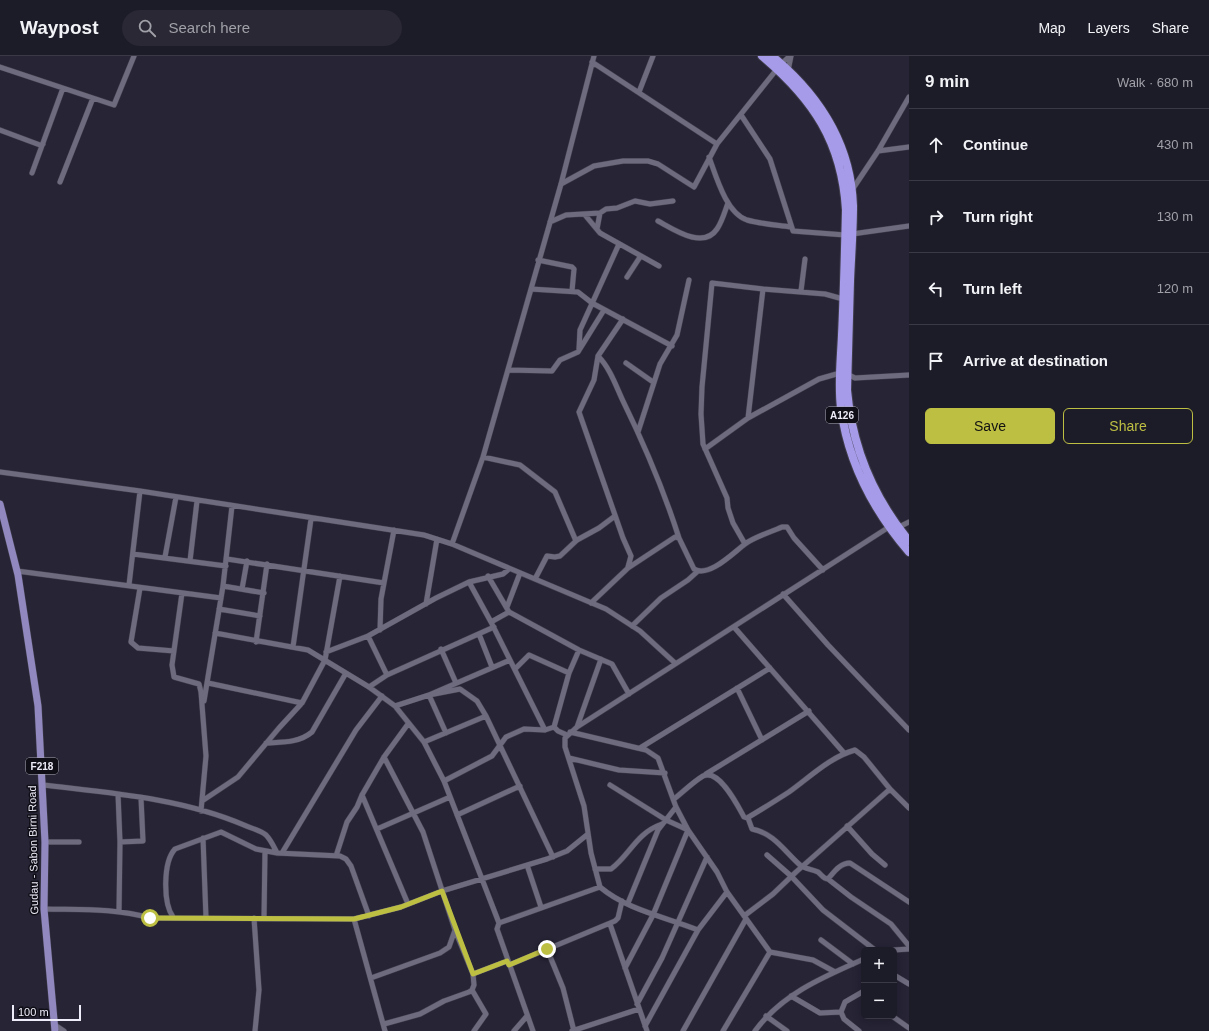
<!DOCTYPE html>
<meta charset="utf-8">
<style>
body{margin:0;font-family:Arial,sans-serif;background:#292834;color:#f1f3f6}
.controls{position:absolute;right:12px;bottom:12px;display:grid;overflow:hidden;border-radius:6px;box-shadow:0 2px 10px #0003}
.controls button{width:36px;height:36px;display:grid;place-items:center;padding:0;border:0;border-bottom:1px solid #3a3945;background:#1c1b28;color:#f1f3f6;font:20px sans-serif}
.scale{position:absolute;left:12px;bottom:10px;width:69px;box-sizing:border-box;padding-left:4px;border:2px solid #edecf8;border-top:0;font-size:11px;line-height:14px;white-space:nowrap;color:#edecf8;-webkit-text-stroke:3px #0f0e16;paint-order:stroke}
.stop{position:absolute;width:12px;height:12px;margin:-9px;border:3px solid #bdbf43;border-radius:50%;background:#fff}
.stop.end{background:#bdbf43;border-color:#fff;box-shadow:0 1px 4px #0008}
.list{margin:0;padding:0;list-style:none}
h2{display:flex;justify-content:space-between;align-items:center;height:52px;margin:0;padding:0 16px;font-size:17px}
h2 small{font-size:13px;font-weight:400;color:#a0a1a8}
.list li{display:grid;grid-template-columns:26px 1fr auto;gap:12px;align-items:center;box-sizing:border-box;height:72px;padding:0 16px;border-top:1px solid #3a3945}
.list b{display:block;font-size:15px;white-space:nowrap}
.list em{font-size:13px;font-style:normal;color:#a0a1a8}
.actions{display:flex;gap:8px;padding:12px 16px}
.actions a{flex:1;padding:9px 0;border:1px solid #bdbf43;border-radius:6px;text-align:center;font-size:14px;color:#bdbf43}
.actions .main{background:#bdbf43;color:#111}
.icon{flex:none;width:22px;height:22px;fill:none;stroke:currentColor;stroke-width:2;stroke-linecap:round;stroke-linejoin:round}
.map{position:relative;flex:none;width:909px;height:975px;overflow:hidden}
header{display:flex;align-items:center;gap:24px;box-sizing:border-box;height:56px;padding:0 20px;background:#1c1b28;border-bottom:1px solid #3a3945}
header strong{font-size:19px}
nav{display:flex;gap:22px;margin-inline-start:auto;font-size:14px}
.search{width:280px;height:36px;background:#292834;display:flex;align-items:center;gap:10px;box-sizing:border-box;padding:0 14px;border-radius:22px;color:#a0a1a8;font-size:15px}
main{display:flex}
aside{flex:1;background:#1c1b28}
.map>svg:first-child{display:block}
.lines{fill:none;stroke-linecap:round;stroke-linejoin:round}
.minor-casing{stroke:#403e4c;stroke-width:6}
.major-casing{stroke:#403e4c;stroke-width:8}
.highway-casing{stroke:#403e4c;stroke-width:10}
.minor{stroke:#6e6b7f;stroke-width:5}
.major{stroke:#9088be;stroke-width:7}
.highway{stroke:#a69be8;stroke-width:8}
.route{stroke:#bdbf43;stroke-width:5}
.labels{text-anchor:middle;stroke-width:3;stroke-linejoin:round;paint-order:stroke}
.shield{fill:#0f0e16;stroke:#aaa9b4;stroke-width:1}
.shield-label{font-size:10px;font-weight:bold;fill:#edecf8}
.street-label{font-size:11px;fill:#edecf8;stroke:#0f0e16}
</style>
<header>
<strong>Waypost</strong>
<div class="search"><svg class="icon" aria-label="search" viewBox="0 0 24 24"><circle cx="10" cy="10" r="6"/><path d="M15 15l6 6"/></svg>Search here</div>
<nav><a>Map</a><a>Layers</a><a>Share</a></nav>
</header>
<main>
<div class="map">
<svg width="909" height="975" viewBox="0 0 909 975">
<rect width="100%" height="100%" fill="#262435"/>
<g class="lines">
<defs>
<path id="minor" d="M 592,6 L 717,88
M 0,11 L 114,49 L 134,0
M 788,15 L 791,0
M 639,36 L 653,0
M 741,59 L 770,103 L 793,175 L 845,179
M 0,74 L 40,89 L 43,88
M 878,95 L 909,91
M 709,101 C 716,120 726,157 747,164 C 761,168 777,169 791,171
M 32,117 L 63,32
M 60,126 L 93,42
M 561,128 L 594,110 L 623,105 L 648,105 L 658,108 L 694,131 L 717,88 L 781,8 L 790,0
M 852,134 L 878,95 L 909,41
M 585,159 L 600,177 L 659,210
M 658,165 C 673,173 703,194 717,173 C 722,166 725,155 728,147
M 550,166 L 566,159 L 600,157 L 606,153 L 617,152 L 635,145 L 650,148 L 673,145
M 597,173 L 600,157
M 852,178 L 909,170
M 538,204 L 572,211 L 574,213 L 572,235
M 627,221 L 640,201
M 531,233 L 578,236 L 592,247 L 672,290
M 801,235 L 805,203
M 623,263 L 598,300 L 594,324 L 579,356 L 623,482 L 631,500 L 628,511
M 579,293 L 580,274 L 619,188
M 598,300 C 610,312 616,330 623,345 C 645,390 664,435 679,482
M 626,307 L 653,326
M 508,314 L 552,315 L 560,304 L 578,296 L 604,254
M 748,362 L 763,233 L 825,238 L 843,243
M 638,376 L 660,308 L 677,279 L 689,224
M 705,393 L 748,362 L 819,323 L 840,317 L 847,318 L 855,322 L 909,319
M 483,401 L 520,409 L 555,436 L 576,485
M 0,416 L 140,435 L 424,479 L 452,488 L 606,553 L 640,575 L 675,607
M 899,471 L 909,466
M 452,488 L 483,401 L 561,128 L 594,0
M 745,488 L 733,467 L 728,452 L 727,442 L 703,388 L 701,358 L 702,331 L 712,227 L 763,233
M 133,498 L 226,510
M 165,501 L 176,441
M 227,503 L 384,527
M 190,505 L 197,445
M 17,515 L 221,542
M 488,520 L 509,556 L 579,594 L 612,608 L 629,638
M 535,523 L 547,500 L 555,501 L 560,500 L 577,484 L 599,472 L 615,460
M 469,526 L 491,566 L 545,674
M 129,529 L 140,435
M 223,530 L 264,537
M 140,532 L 131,586 L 138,592 L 174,595
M 242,533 L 247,505
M 182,537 L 172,609 L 174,621 L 199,628 L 201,636 L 206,700 L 201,755
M 783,538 L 828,589 L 909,674
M 591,547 L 628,512 L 675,481 L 679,482 L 694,513 C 709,522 733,497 745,488 C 754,481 771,476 782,471 L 787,471 L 794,482 L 823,514
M 426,548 L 437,483
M 507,551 L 520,517
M 219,553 L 260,560
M 491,566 L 509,556
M 632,570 L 661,542 L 688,524 L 698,515
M 734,571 L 844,697
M 380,574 L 381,543 L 394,474
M 215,577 L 308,594 L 369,631 L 395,650 L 424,686 L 444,725 L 499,867 L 497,873 L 533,975
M 479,578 L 492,611
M 368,580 L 387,619
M 256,586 L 267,508
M 293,591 L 311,463
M 441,593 L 456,627
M 326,596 L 368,580 L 436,542 L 469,526 L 503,518 L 509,513
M 515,613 L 529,599 L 569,617
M 208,627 L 302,647
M 369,631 L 387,619 L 494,571
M 737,632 L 762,684
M 429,639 L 460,633 L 477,645 L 486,660 L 553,801
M 429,639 L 446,677
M 204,645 L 223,530 L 232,450
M 395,650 L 429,639 L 510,604
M 554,671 L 558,675 L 567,679
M 577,671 L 601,603
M 570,676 L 646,694 L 658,702 L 676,751 L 688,774 L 717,816 L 727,836 L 770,896 L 813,904 L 835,916
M 424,686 L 486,660
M 266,687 C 282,686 299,687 312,676 L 346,617
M 640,692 L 770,612
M 569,702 L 619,714 L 665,717
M 706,718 L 809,655
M 444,725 L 492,700 L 506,681 L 524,673 L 545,674 L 554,671 L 569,617 L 579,594
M 43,729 C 110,737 181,742 244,769 C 250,772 260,774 266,779 C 271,784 274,791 277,797
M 610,729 L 666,764 L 688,774
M 118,738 L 120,786 L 119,855
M 362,739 L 408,848
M 674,743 C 683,736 693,726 703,720 C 719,712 738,750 744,761 L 747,762 C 761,754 775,745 789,736 C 810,721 830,701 855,694 L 864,701 L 890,733 L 909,752
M 202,745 L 238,721 L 279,672 L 302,647 L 325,604 L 340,520
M 457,759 L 520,730
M 748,762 L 752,773 C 774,777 785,796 800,809 C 805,813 812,813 818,816 C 822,819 823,823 828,823 L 851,841 L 891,868 L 909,890
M 847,770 L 872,798 L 885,809
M 377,773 L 450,741
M 203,782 L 206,862
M 45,786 L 79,786
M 120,786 L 143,785 L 141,742
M 282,797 L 356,674 L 382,640
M 767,799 L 791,820 L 823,854 L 875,894
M 336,800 L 347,766 L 357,751 L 362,739 L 384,701 L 408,668
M 527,809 L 541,851
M 595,813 L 611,813 C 630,799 636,777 662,768
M 828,823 C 834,816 840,807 850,807 L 909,846
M 628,847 L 658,774 L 676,751
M 44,853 C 80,854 115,852 150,862 L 354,863 L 401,851 L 442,835 L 547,803 L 567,795 L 588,778
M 744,860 L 773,838 L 796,816 L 890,733
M 173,861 C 163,847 163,806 175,793 L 221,776 L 256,793 L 277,797 L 340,800 L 346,803 L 351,810 L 369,860
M 254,862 L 259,934 L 255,975
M 264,862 L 265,795
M 354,863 L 385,975
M 499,867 L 600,831
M 610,868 L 647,975
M 698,874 C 666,861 627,854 600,831 L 591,797 L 584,750 L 565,691 L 565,682 L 577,671 L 889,471
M 821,884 L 853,908
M 547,893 L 563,932 L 574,975
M 882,894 L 887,894
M 894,894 L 909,893
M 509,909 L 615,865 L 618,862 L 622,845
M 625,912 L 653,859 L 688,774
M 473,918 L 507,905
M 894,919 L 909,928
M 371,922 L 440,897 L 449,891 L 455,874
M 472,934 L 486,958 L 474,975
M 791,940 L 820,957 L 841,956
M 637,948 L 662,902 L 707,801
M 766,960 L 787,975
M 892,960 L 909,972
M 384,968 L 420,958 L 444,945 L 469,936 L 472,934 L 474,929 L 473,918 L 455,874 L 423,776 L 384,701
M 55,969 L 64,975
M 645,970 L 698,874 L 727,836
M 514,975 L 527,960
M 572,975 L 639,953
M 683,975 L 746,863
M 723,975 L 770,896
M 755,975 C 782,938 823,921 864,903
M 859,975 L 844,963 L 841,956 L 845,946 L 864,935"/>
<path id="major" d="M 0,448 L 18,519 L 38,650 L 45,786 L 44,853 L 55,975"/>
<path id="highway" d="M 762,0 C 813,43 842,86 846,154 C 845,195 844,237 842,279 C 841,303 838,327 841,352 C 848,406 874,455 909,496
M 772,0 C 818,38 851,88 853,150 C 853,175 851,200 850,225 C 849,261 848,298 847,334 C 852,390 873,441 909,485"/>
</defs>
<use href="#minor" class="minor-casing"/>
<use href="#major" class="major-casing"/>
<use href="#highway" class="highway-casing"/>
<use href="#minor" class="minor"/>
<use href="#major" class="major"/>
<use href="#highway" class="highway"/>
</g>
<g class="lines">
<path class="route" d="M 150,862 L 354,863 L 401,851 L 442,835 L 473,918 L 507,905 L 509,909 L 547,893"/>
</g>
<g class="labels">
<g class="shield">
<rect x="826" y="351" width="32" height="16" rx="3"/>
<rect x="26" y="702" width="32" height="16" rx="3"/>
</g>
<g class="shield-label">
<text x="842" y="363">A126</text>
<text x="42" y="714">F218</text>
</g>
<g class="street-label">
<text transform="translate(33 794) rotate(-91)" y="4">Gudau - Sabon Birni Road</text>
</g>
</g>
</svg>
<div class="controls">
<button>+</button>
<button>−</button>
</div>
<div class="scale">100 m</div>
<div class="stop" style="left:150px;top:862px"></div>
<div class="stop end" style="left:547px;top:893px"></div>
</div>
<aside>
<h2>9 min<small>Walk · 680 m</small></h2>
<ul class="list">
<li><svg class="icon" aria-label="ahead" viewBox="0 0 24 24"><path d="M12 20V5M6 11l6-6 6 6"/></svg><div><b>Continue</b></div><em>430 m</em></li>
<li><svg class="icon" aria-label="right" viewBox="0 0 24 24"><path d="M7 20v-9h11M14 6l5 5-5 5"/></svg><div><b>Turn right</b></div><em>130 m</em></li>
<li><svg class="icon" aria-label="left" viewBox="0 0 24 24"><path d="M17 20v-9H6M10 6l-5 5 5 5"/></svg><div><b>Turn left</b></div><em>120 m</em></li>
<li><svg class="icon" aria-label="arrive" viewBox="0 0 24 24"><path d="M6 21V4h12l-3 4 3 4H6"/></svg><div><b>Arrive at destination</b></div></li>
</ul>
<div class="actions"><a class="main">Save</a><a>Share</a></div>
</aside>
</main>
